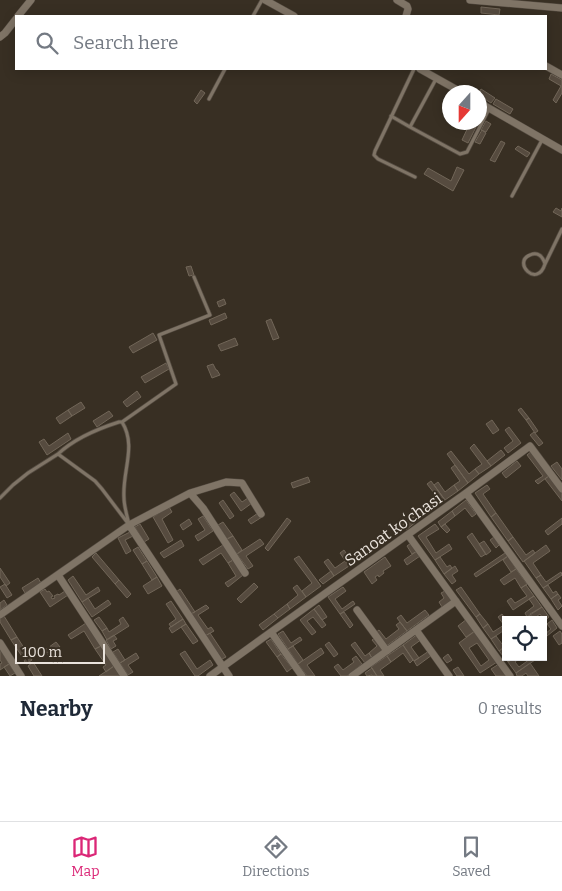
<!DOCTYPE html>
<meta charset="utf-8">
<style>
body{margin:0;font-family:Bitter,serif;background:#f2f2f3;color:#1f2937}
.controls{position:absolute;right:15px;bottom:15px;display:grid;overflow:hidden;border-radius:0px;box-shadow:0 2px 12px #0003}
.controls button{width:45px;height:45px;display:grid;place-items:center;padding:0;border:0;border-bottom:1px solid #e0e1e3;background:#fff;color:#1f2937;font:25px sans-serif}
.compass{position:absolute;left:442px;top:85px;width:45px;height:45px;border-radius:50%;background:#fff;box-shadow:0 2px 12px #0003;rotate:201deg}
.scale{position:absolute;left:15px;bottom:12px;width:90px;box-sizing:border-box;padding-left:5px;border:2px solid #eae3dc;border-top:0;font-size:14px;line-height:18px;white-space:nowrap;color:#eae3dc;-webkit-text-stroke:4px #382f23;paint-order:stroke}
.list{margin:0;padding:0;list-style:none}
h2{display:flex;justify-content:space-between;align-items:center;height:65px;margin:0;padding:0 20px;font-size:21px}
h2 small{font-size:16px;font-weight:400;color:#747a83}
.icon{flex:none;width:28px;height:28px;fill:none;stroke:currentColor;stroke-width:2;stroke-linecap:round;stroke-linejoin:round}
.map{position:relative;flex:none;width:562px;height:676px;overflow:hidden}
.search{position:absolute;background:#fff;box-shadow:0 2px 12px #0003;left:15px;right:15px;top:15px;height:55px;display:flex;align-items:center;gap:12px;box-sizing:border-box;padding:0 18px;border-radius:0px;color:#747a83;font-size:19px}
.sheet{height:145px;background:#fff}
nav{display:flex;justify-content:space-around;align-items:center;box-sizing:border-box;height:70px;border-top:1px solid #e0e1e3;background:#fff;font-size:14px;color:#747a83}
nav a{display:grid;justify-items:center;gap:2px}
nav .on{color:#db2777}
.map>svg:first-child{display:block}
.building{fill:#564b3f;stroke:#716658;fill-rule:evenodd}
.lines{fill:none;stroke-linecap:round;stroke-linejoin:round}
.lane-casing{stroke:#554c42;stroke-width:4.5}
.street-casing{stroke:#554c42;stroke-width:8}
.lane{stroke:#7f7466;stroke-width:3}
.street{stroke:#7f7466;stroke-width:7}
.labels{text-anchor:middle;stroke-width:4;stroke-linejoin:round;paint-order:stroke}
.street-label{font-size:16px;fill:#eae3dc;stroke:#382f23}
</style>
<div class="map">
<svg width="562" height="676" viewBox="0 0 562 676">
<rect width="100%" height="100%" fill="#382f23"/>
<path class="building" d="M 481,7 L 500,9 L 499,15 L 481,13 Z
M 551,74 L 562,80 L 562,93 L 556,103 L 553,100 L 561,86 L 549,79 Z
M 481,89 L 495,98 L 491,103 L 480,96 L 480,92 L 479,92 Z
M 201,90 L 205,93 L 197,104 L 194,101 Z
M 496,99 L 513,109 L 510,114 L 493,104 Z
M 486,121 L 491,124 L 486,132 L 481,130 Z
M 470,123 L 476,127 L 468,143 L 462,140 Z
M 482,130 L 486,133 L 480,144 L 475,142 Z
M 501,141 L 505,143 L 495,162 L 490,160 Z
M 518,146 L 530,153 L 527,157 L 515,149 Z
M 457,167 L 464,170 L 453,191 L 424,174 L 428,168 L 451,181 Z
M 556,208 L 561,211 L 562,208 L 562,217 L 553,212 Z
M 191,266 L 194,275 L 189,276 L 186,267 Z
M 224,299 L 226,304 L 219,307 L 217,302 Z
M 225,313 L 227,318 L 211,325 L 209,320 Z
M 271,319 L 279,338 L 273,340 L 266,321 Z
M 153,333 L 157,340 L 133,353 L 129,347 Z
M 235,338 L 238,345 L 221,351 L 218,345 Z
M 166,363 L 169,369 L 145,383 L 141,377 Z
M 213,364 L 216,370 L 217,370 L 220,375 L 212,378 L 207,366 Z
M 137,391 L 141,397 L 127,407 L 123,402 Z
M 81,402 L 85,408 L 72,416 L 68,410 Z
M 521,408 L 529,418 L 526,420 L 518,410 Z
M 68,410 L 72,416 L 60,424 L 56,418 Z
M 109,411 L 113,416 L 97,427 L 93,421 Z
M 529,418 L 538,431 L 535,433 L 526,420 Z
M 492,420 L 499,430 L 493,434 L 486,424 Z
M 509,427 L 521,443 L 508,453 L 504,448 L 513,441 L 505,430 Z
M 534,432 L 543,443 L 539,446 L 530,435 Z
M 68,433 L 71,439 L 47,455 L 39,442 L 44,439 L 49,446 Z
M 474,444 L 491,466 L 479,474 L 475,469 L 482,464 L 470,448 Z
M 501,450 L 505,455 L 491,466 L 487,461 Z
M 451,451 L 469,474 L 475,469 L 479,474 L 468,483 L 447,454 Z
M 532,451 L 550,475 L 538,484 L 535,481 L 543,476 L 527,455 Z
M 517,461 L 521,466 L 506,478 L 502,473 Z
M 557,462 L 562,469 L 562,480 L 551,466 Z
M 455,465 L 468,483 L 458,491 L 454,485 L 460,481 L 451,468 Z
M 550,475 L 562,491 L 562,501 L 545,479 Z
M 308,477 L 310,482 L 293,488 L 291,483 Z
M 431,481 L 445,500 L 417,521 L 413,516 L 438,498 L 427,484 Z
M 438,482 L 445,492 L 454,485 L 458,491 L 445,500 L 434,485 Z
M 487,485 L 490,489 L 483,494 L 496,513 L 491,517 L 475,493 Z
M 234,492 L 242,502 L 248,498 L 252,503 L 241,511 L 230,495 Z
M 223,500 L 234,516 L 230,519 L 219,503 Z
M 466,500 L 476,514 L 472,517 L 465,508 L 455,516 L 452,511 Z
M 169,507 L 172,512 L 162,519 L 173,540 L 168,543 L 153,517 Z
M 452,511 L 455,516 L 441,527 L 438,522 Z
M 258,513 L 262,517 L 251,524 L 248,520 Z
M 496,513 L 513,537 L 508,541 L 491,517 Z
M 203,516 L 213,531 L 198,541 L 195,536 L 205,530 L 198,519 Z
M 413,516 L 417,521 L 406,530 L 402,525 Z
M 287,518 L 291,521 L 268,551 L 265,548 Z
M 562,518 L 562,524 L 548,535 L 545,531 Z
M 189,519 L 192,524 L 183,530 L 180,525 Z
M 223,522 L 233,536 L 227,539 L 218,525 Z
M 140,524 L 149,539 L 144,542 L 135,527 Z
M 435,524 L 439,529 L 426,537 L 436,553 L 449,544 L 452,549 L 435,560 L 418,536 Z
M 445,524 L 450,530 L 447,533 L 441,527 Z
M 130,532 L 133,536 L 125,540 L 131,551 L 126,554 L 118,538 Z
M 472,533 L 486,554 L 481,557 L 467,537 Z
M 233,536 L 242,550 L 237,554 L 227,539 Z
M 494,537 L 499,545 L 496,548 L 490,540 Z
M 513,537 L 526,555 L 533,550 L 535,553 L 523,562 L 508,541 Z
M 260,539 L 264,544 L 246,556 L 253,566 L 248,569 L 237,554 Z
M 181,540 L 184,546 L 164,558 L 160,553 Z
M 484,541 L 491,551 L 486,555 L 479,544 Z
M 411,543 L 417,551 L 412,554 L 407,546 Z
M 223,545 L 233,560 L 228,563 L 221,553 L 203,565 L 199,560 Z
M 546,545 L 550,551 L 533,563 L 541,575 L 536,578 L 524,561 Z
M 138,547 L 147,561 L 142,564 L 133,550 Z
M 344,550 L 350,559 L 346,562 L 340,553 Z
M 417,551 L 420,556 L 407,565 L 404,560 Z
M 96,553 L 119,580 L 115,584 L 92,557 Z
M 505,553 L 508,556 L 476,577 L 474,574 Z
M 299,556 L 321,586 L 306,597 L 302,591 L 312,583 L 294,559 Z
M 508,556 L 516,569 L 511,572 L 503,560 Z
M 385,557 L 391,566 L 383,571 L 384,573 L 379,577 L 378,575 L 375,577 L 377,580 L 372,584 L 364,572 Z
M 440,557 L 447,567 L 450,565 L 452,568 L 444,574 L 435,560 Z
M 328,559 L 335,568 L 345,561 L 349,566 L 334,576 L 324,562 Z
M 233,560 L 243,575 L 228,587 L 225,583 L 236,576 L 228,563 Z
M 147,561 L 157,577 L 152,580 L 142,564 Z
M 455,566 L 458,571 L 452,575 L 456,581 L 452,584 L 444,574 Z
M 0,568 L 10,583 L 6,586 L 0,577 Z
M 516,569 L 527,584 L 521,588 L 515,578 L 504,585 L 500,580 Z
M 331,571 L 334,576 L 323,584 L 319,580 Z
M 561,572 L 562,575 L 543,588 L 536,578 L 541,575 L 546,582 Z
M 73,576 L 86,595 L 98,587 L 100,591 L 82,602 L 68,580 Z
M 157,577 L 162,586 L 148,594 L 143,586 Z
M 38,578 L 41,583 L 25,593 L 22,588 Z
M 119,580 L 131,594 L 127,598 L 115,584 Z
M 254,583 L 258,587 L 241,603 L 237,599 Z
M 5,584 L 12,595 L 7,598 L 0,587 Z
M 297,585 L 306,597 L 290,609 L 287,604 L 298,595 L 293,588 Z
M 526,585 L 534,596 L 513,610 L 507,601 L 511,598 L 515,603 L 527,596 L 521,588 Z
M 548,585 L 553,593 L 556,591 L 558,594 L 551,599 L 543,588 Z
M 343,587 L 346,591 L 335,599 L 342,609 L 353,601 L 355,604 L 340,614 L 328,597 Z
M 461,587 L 480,614 L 476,617 L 456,590 Z
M 45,589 L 47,592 L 49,591 L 53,596 L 51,597 L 52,599 L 55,598 L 54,596 L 58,594 L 59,595 L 65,591 L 68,595 L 50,607 L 40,592 Z
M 180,589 L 195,612 L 191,614 L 176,592 Z
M 445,591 L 452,600 L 442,607 L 439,602 L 444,598 L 441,593 Z
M 558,594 L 561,598 L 558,600 L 562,606 L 558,610 L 551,599 Z
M 534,596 L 542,607 L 527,617 L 525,613 L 534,606 L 529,599 Z
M 88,598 L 95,609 L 108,600 L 111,604 L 92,617 L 82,602 Z
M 4,600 L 7,605 L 0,610 L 0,603 Z
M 171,601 L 183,619 L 171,627 L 169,624 L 176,619 L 166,604 Z
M 287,604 L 290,609 L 278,618 L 274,614 Z
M 206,605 L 209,608 L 198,615 L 208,629 L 211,627 L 214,631 L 205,636 L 191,614 Z
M 319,605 L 327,617 L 322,620 L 314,609 Z
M 542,607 L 549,617 L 543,622 L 543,620 L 538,620 L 542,617 L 540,614 L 533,619 L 530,614 Z
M 314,609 L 326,625 L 322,628 L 313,617 L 307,621 L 316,632 L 312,635 L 300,620 Z
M 425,610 L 429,615 L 407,631 L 397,618 L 401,615 L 407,623 Z
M 344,612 L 353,625 L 350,628 L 340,614 Z
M 274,614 L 278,618 L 263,630 L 259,625 Z
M 480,614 L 488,624 L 483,628 L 476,617 Z
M 502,614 L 506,620 L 506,629 L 491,639 L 483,628 L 488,624 L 493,632 L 504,625 L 498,617 Z
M 4,616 L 17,637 L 11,640 L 0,622 L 0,618 Z
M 99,617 L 107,628 L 102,631 L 94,620 Z
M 123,617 L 129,626 L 107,640 L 102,631 L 107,628 L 109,632 L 121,624 L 119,620 Z
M 183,619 L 186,624 L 172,633 L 169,628 Z
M 467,619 L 475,631 L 466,637 L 458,626 Z
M 552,620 L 557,628 L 547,636 L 545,634 L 551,629 L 547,624 Z
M 400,622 L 407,631 L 385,647 L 375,633 L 379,630 L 386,639 L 399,629 L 396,625 Z
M 86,623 L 101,646 L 95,649 L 84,631 L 71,639 L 68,635 Z
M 186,624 L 198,641 L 193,644 L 181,627 Z
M 283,631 L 291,643 L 300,637 L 302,640 L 288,649 L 278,634 Z
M 475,631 L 497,662 L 480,673 L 459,643 ZM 477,643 L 489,660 L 481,666 L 469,648 Z
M 560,631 L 562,634 L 562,643 L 559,645 L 553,636 Z
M 210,633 L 226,657 L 220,660 L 205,636 Z
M 418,634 L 422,639 L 411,647 L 419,658 L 414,661 L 403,645 Z
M 114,635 L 117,639 L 113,641 L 116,646 L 111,649 L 106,640 Z
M 496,636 L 502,644 L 506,642 L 506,646 L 499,651 L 491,639 Z
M 17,637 L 26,651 L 21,655 L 11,640 Z
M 376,637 L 385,648 L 372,658 L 369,653 L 377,646 L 372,640 Z
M 271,639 L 281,654 L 277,657 L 266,642 Z
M 56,642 L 60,647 L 48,655 L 45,650 Z
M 329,642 L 338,654 L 334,657 L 325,645 Z
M 355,642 L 365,656 L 369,653 L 372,658 L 365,663 L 351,645 Z
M 403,645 L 413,660 L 410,663 L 403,653 L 391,662 L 387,656 Z
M 101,646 L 114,666 L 106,672 L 103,667 L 106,665 L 95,649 Z
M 293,646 L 303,660 L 298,664 L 288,649 Z
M 504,647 L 506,650 L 506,657 L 515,657 L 508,662 L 499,651 Z
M 321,648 L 324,653 L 307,665 L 315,676 L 307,676 L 298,664 Z
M 0,649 L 9,664 L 0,670 L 0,664 L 2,663 L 0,660 Z
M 118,649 L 125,660 L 120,663 L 113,652 Z
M 26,651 L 32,660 L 26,664 L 21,655 Z
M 185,651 L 197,669 L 210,660 L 213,665 L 198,676 L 195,676 L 180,654 Z
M 429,651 L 432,655 L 417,666 L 414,661 Z
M 136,653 L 139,658 L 128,665 L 133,672 L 128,675 L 120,663 Z
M 281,654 L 292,668 L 287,672 L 277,657 Z
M 448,654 L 452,660 L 447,663 L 443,658 Z
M 356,656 L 362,664 L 347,676 L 341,676 L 334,667 L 338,664 L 343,670 L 354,662 L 352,659 Z
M 387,656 L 391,662 L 380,670 L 384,676 L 377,676 L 371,667 Z
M 515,657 L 521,657 L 515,662 L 519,667 L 530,659 L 528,657 L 533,657 L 535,660 L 516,673 L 508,662 Z
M 33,662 L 42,676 L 34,676 L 28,666 Z
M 530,663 L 539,676 L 528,676 L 526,673 L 522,676 L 517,676 L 516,673 Z
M 9,664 L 15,673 L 10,676 L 4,667 Z
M 499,664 L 507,676 L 496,676 L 491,669 Z
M 114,666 L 120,676 L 99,676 Z
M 458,667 L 464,676 L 457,676 L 453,670 Z
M 372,668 L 377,676 L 372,676 L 372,675 L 367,676 L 365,673 Z"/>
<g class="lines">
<defs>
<path id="lane" d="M 253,16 L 262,0
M 414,69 L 375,151 L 374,155 L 378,159 L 415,177
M 436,79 L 410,127 L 460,154 L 467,152 L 489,109
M 209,99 L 225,69
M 391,116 L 410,127
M 512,196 L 542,140
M 545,264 C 543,257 538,251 530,255 C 512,262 537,289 545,264 L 562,229
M 58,454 C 75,438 97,429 119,422 L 122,422
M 0,498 L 13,485 L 28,473 L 58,454 L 95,481 L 102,489 L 127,522
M 129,524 C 127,516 124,506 124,498 C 122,471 137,446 122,422 L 176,384 L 159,335 L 210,315 L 194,277"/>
<path id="street" d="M 265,0 L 294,16
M 397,0 L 407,6 L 408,9 L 406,16
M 470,0 L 562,8
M 18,16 L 31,0
M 0,37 L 5,33 L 16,19
M 546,66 L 562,75
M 420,69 L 461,92
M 480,103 L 562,150
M 190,493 L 226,482 L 242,483 L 261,514
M 466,493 L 562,626
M 129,525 L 190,493 L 203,508 L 245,573
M 408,535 L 510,676
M 58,575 L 124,676
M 357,610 L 387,651
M 0,615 L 129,525 L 229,676
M 416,630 L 449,676
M 0,643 L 21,676
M 210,676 L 271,632
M 302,676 L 271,632 L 466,493 L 530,446 L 562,489
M 352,676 L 456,601"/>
</defs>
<use href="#lane" class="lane-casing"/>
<use href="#street" class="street-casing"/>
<use href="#lane" class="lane"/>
<use href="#street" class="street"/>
</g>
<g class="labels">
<g class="street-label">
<text transform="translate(393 529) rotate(-35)" y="6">Sanoat koʻchasi</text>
</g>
</g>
</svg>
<div class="controls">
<button><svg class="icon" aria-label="locate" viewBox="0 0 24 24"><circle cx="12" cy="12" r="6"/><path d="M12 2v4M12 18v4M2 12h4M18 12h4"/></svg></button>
</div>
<svg class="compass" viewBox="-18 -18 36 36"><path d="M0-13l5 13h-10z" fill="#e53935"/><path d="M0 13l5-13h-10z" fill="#747a83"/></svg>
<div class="scale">100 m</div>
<div class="search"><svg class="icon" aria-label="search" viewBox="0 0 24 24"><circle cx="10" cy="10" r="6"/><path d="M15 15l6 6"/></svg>Search here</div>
</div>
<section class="sheet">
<h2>Nearby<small>0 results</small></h2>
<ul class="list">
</ul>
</section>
<nav>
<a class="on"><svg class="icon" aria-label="map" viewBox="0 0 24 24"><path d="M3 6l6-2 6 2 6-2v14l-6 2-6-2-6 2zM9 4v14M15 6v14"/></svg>Map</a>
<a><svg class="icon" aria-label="directions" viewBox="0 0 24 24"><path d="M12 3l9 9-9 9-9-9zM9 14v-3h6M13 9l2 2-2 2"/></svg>Directions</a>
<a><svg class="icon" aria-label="saved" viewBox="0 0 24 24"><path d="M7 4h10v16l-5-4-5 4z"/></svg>Saved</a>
</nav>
